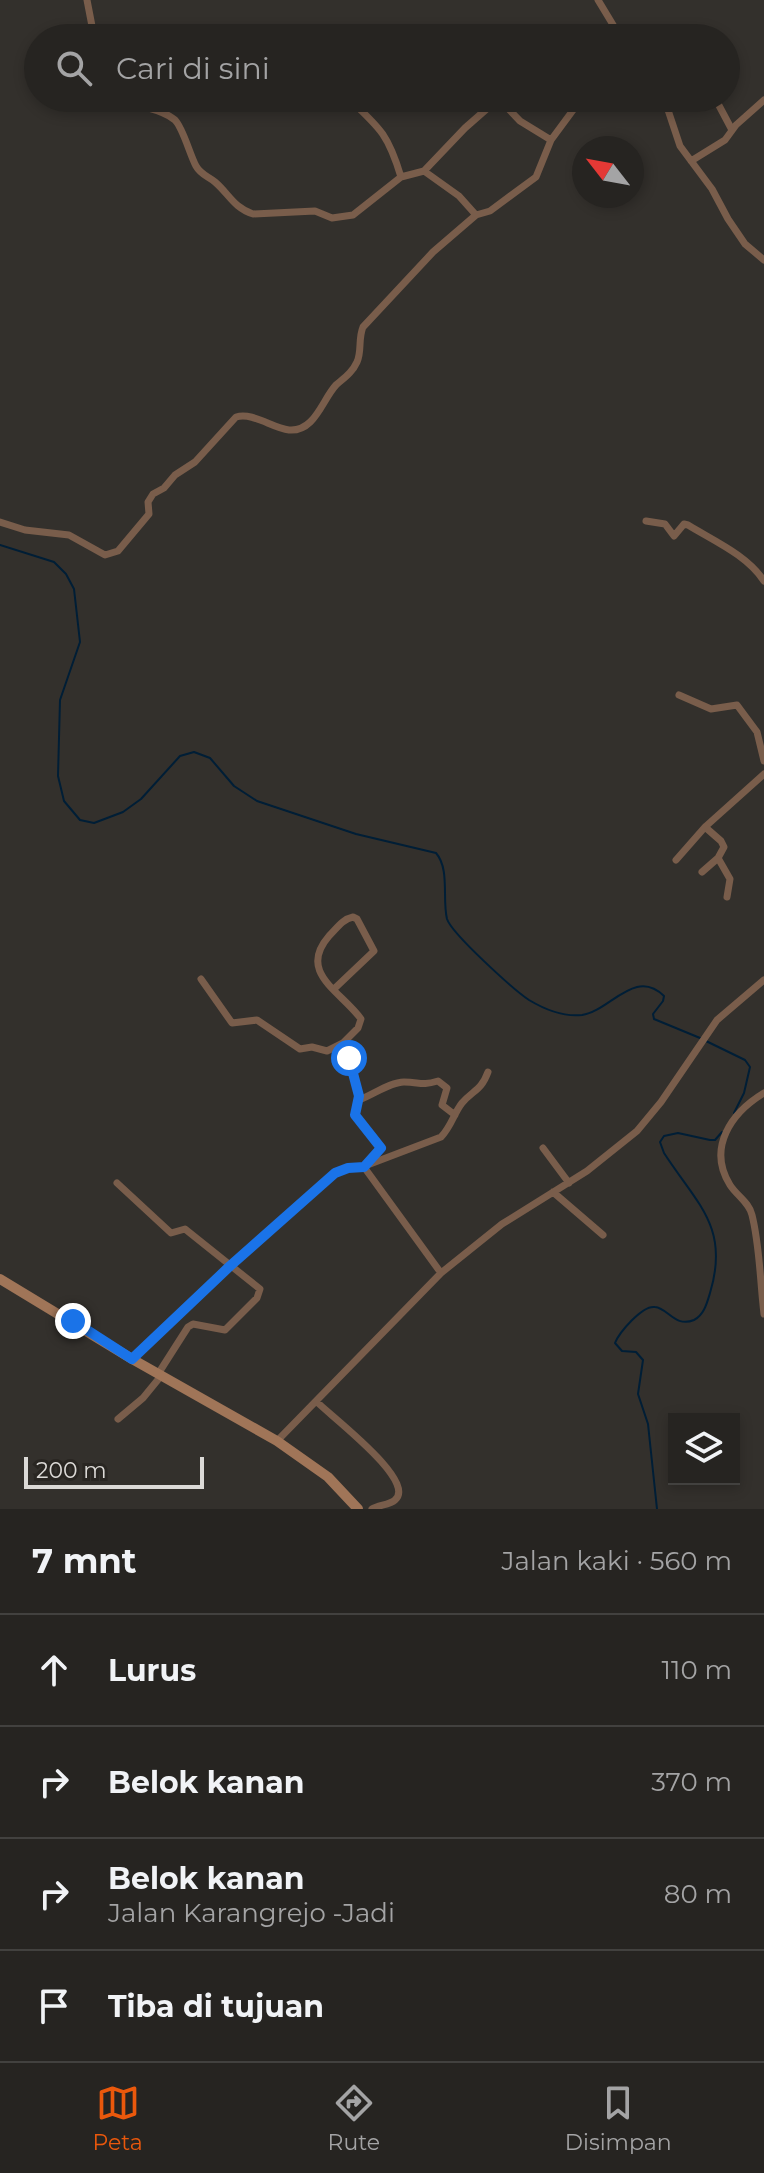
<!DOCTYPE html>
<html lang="id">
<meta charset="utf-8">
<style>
body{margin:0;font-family:Montserrat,sans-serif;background:#2e2c2a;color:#f1f3f6}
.controls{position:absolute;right:24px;bottom:24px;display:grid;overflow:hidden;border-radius:0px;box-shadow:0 4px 12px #0003}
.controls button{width:72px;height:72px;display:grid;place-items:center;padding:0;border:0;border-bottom:2px solid #42413f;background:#262421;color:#f1f3f6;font:40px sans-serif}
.compass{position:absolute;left:572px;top:136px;width:72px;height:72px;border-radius:50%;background:#262421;box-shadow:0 4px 12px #0003;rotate:301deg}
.scale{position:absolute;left:24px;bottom:20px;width:180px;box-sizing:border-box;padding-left:8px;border:4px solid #dcdad7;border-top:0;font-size:22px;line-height:28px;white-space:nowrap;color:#dcdad7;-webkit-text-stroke:6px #292622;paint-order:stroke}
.stop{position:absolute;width:24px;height:24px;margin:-18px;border:6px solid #1a73e8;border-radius:50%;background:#fff}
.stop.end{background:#1a73e8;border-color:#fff;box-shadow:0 2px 8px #0008}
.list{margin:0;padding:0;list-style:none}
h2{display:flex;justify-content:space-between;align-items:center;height:104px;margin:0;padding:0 32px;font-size:34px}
h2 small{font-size:26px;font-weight:400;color:#a4a4a5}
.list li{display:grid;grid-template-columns:52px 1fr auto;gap:24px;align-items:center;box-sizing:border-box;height:112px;padding:0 32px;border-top:2px solid #42413f}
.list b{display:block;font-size:30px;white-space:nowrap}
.list p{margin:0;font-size:26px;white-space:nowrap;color:#a4a4a5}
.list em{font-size:26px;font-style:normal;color:#a4a4a5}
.icon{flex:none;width:44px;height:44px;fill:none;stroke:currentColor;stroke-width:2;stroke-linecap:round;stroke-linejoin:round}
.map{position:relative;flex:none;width:764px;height:1509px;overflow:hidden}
.search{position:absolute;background:#262421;box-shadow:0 4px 12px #0003;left:24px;right:24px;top:24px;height:88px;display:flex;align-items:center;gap:20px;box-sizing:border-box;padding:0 28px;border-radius:44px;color:#a4a4a5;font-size:30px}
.sheet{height:552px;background:#262421}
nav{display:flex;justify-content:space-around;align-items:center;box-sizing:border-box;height:112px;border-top:2px solid #42413f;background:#262421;font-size:22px;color:#a4a4a5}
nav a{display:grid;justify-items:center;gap:4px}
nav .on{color:#ea580c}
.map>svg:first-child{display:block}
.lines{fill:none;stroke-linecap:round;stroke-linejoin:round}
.stream{stroke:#001e36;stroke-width:2}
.street{stroke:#795d4b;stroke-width:7}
.secondary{stroke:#a07558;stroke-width:10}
.route{stroke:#1a73e8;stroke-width:10}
</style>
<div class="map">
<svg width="764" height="1509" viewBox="0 0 764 1509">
<rect width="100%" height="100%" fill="#33302c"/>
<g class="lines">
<path class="stream" d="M 0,545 L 54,562 L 66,574 L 74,589 L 80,642 L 60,700 L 58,776 L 64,801 L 80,820 L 94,823 L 123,812 L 141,799 L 180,756 L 194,752 L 210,758 L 234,786 L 257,801 L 356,834 L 436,853 C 450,869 442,899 447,919 C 452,934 514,990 529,1000 C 544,1009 564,1017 582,1015 C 610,1011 635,967 664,996 L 663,1001 L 653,1014 L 654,1019 L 700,1038
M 706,1041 L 745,1060 L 750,1067 L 744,1093 L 734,1113
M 657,1509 L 648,1424 L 638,1394 L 643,1360 L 636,1352 L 622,1351 L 615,1343 C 619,1333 642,1305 655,1307 C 668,1308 675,1328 694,1320 C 704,1315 707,1303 710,1293 C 730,1227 697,1204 664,1153 L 660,1142 L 664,1136 L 678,1133 L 710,1140 L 715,1140 L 722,1132"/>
<path class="street" d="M 87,0 L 92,26 L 99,38
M 598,0 L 621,38
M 416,38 L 425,30 L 434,33 L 437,38
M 124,98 C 135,108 160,107 175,120 C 183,128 190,155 196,166 C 201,175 208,176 215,182 C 229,194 234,208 253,214 L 315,211 L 332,218 L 353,215 L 401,177 L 424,171 L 459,196 L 476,215 L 490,211 L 536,177 L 551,140 L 582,98
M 348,98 C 380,128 388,134 401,177
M 498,98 L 520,121 L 551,140
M 664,98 L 680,146 L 712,189 L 728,219 L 745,244 L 764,260
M 715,98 L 732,130
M 691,161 L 725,140 L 736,125 L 764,100
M 424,171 L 465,128 L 498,99
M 646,521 L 665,524 L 674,536 L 684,524 L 688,525 C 714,541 747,555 764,581
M 0,522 L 25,530 L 69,535 L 105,555 L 118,551 L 149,514 L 148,502 L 153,494 L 164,488 L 175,475 L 195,462 L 236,417 C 253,412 272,428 289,430 C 315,432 322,400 336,385 C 344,378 352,373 357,362 C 362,351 358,339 363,327 L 433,252 L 476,215
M 679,695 L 711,709 L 737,705 L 757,732 L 764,761
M 718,858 L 730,879 L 727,897
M 676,860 L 705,827 L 764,774
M 702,872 L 718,858 L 724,847 L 721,841 L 705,827
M 201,979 L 232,1023 L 257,1020 L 300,1049 L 312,1047 L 327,1051 L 343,1043 L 359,1096 L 355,1115 L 381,1148 L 364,1167 L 441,1273
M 334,989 L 374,951 L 357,919 L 353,917 C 343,919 337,928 329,936 C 297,973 341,991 361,1019 L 358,1028 L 343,1043
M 764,1093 C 731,1113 707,1148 730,1185 C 737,1196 749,1202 752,1215 C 760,1247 760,1282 764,1314
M 359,1100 C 373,1095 390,1082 404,1082 C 420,1082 421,1086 438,1081 L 447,1088 L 442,1105 L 455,1115
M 543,1148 L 569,1183
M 370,1164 L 441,1137 C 451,1127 454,1113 462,1103 C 473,1090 481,1091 488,1072
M 117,1183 L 171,1233 L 185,1229 L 260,1289 L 257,1298 L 225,1330 L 193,1324 L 188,1327 L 158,1374
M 553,1192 L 603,1235
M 132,1359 L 230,1266 L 335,1173 L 348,1168 L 364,1167
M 316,1401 C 328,1414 418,1481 395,1500 C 390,1505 378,1505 372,1509
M 118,1419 L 143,1398 L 161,1376
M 277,1441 L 441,1273 L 502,1224 L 587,1171 L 637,1131 L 661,1102 L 717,1020 L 764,980"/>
<path class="secondary" d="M 0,1279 L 132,1359 L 277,1441 L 328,1477 L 358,1509"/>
</g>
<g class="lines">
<path class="route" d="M 73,1321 L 132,1359 L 230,1266 L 335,1173 L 348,1168 L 364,1167 L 381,1148 L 355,1115 L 359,1096 L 349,1058"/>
</g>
</svg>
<div class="controls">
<button><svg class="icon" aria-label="layers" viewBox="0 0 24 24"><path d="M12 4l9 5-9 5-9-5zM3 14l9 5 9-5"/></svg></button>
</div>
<svg class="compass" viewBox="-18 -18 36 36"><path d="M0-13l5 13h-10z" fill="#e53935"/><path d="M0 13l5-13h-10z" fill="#a4a4a5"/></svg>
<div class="scale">200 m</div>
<div class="stop" style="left:349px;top:1058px"></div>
<div class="stop end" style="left:73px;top:1321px"></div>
<div class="search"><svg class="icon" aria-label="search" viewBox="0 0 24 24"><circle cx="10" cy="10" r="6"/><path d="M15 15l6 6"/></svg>Cari di sini</div>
</div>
<section class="sheet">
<h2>7 mnt<small>Jalan kaki · 560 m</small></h2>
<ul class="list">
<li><svg class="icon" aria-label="ahead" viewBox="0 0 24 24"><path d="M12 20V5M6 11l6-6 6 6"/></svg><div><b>Lurus</b></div><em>110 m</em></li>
<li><svg class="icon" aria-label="right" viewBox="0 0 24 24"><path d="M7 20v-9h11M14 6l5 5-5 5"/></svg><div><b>Belok kanan</b></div><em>370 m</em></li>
<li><svg class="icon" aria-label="right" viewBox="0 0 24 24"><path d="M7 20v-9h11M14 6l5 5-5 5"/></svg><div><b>Belok kanan</b><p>Jalan Karangrejo -Jadi</p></div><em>80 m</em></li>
<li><svg class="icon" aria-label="arrive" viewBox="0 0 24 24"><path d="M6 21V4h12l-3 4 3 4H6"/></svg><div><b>Tiba di tujuan</b></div></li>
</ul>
</section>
<nav>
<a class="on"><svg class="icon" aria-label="map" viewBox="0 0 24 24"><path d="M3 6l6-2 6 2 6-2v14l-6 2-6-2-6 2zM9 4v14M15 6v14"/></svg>Peta</a>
<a><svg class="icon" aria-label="directions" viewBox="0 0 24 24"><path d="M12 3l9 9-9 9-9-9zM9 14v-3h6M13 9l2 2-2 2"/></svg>Rute</a>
<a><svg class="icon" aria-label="saved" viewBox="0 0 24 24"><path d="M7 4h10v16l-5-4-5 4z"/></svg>Disimpan</a>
</nav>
